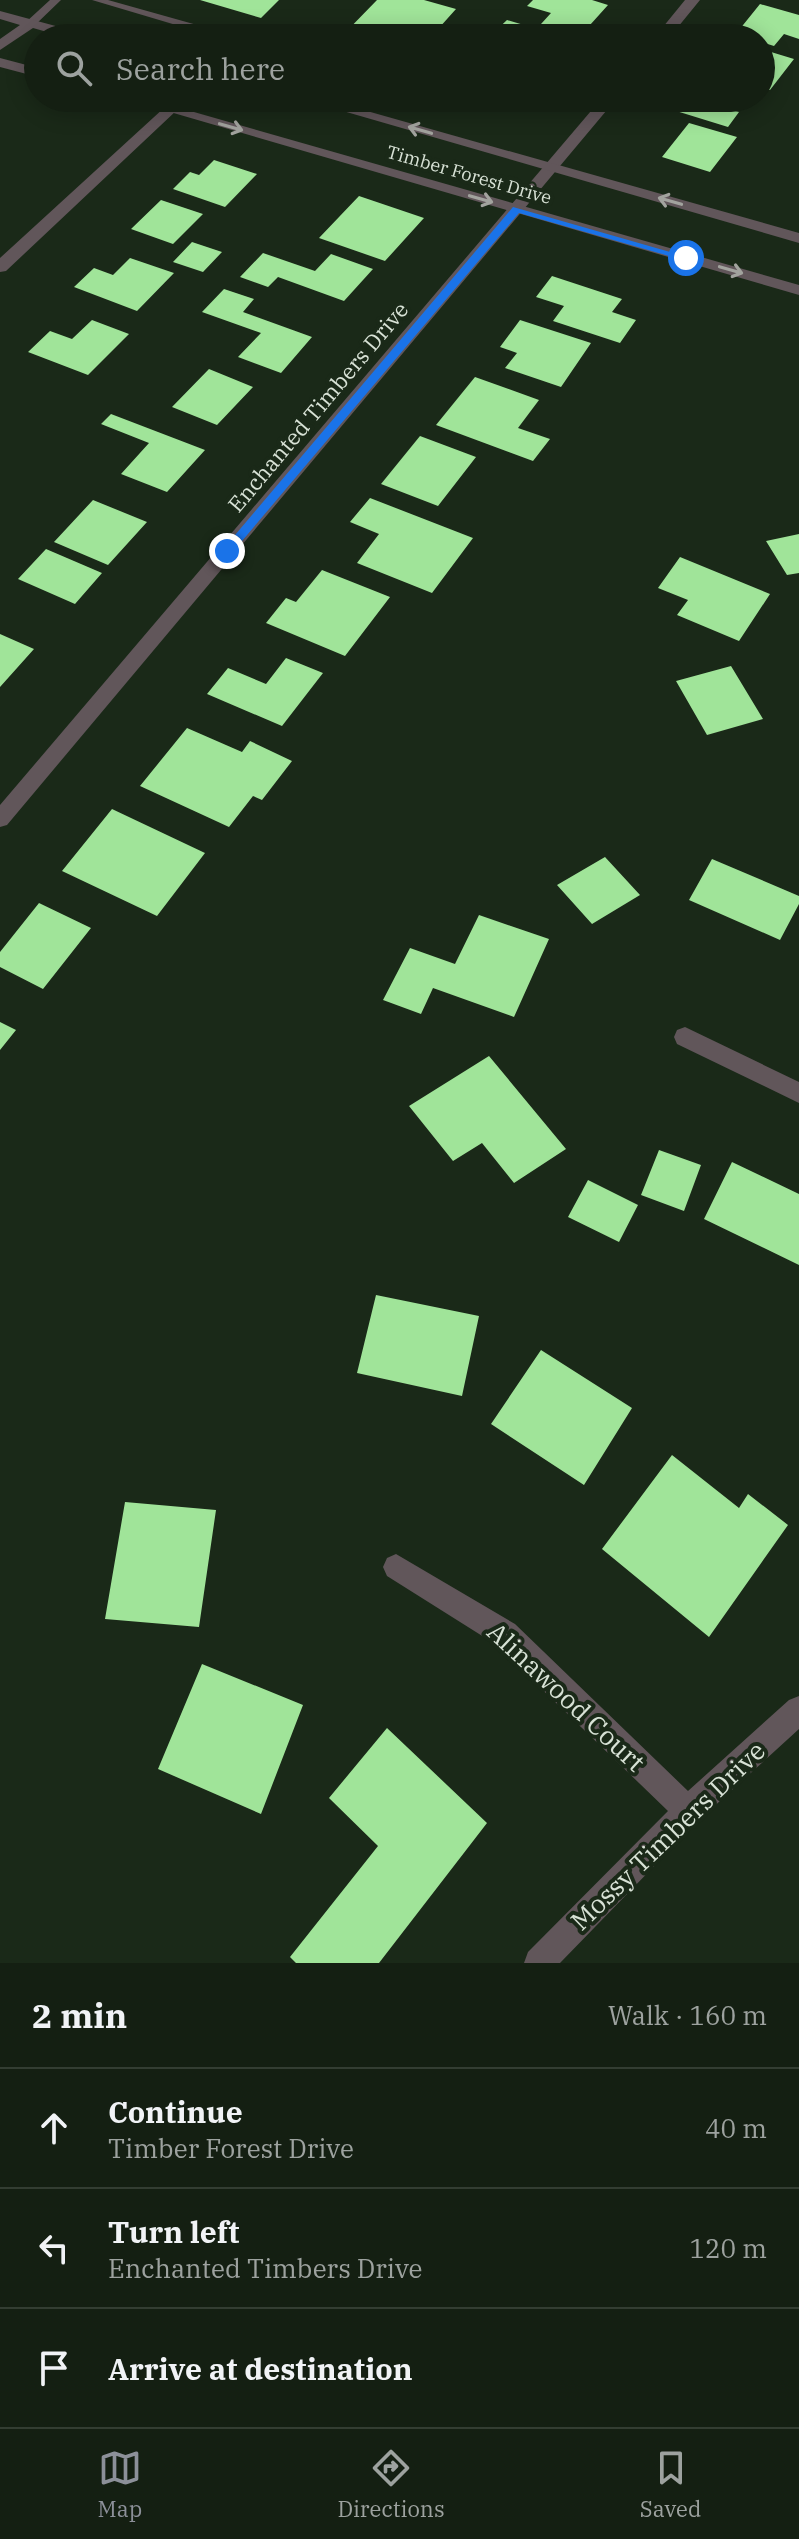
<!DOCTYPE html>
<meta charset="utf-8">
<style>
body{margin:0;font-family:"IBM Plex Serif",serif;background:#212c20;color:#f1f3f6}
.stop{position:absolute;width:24px;height:24px;margin:-18px;border:6px solid #1a73e8;border-radius:50%;background:#fff}
.stop.end{background:#1a73e8;border-color:#fff;box-shadow:0 2px 8px #0008}
.list{margin:0;padding:0;list-style:none}
h2{display:flex;justify-content:space-between;align-items:center;height:104px;margin:0;padding:0 32px;font-size:34px}
h2 small{font-size:26px;font-weight:400;color:#9da29f}
.list li{display:grid;grid-template-columns:52px 1fr auto;gap:24px;align-items:center;box-sizing:border-box;height:120px;padding:0 32px;border-top:2px solid #333d32}
.list b{display:block;font-size:30px;white-space:nowrap}
.list p{margin:0;font-size:26px;white-space:nowrap;color:#9da29f}
.list em{font-size:26px;font-style:normal;color:#9da29f}
.icon{flex:none;width:44px;height:44px;fill:none;stroke:currentColor;stroke-width:2;stroke-linecap:round;stroke-linejoin:round}
.map{position:relative;flex:none;width:799px;height:1963px;overflow:hidden}
.search{position:absolute;background:#141f12;box-shadow:0 4px 20px #0003;left:24px;right:24px;top:24px;height:88px;display:flex;align-items:center;gap:20px;box-sizing:border-box;padding:0 28px;border-radius:44px;color:#9da29f;font-size:30px}
.sheet{height:464px;background:#141f12}
nav{display:flex;justify-content:space-around;align-items:center;box-sizing:border-box;height:112px;border-top:2px solid #333d32;background:#141f12;font-size:22px;color:#9da29f}
nav a{display:grid;justify-items:center;gap:4px}
nav .on{color:#8c9099}
.map>svg:first-child{display:block}
.building{fill:#a0e499}
.lines{fill:none;stroke-linecap:round;stroke-linejoin:round}
.service{fill:#61565a;fill-rule:evenodd}
.minor{fill:#61565a;fill-rule:evenodd}
.tertiary{fill:#61565a;fill-rule:evenodd}
.oneway{stroke:#a2a39e}
.route{fill:#1a73e8}
.labels{text-anchor:middle;stroke-width:8;stroke-linejoin:round;paint-order:stroke}
.far-street-label{font-size:18px;fill:#d8e2d6;stroke:#1a2918}
.street-label{font-size:22px;fill:#d8e2d6;stroke:#1a2918}
.near-street-label{font-size:26px;fill:#d8e2d6;stroke:#1a2918}
</style>
<div class="map">
<svg width="799" height="1963" viewBox="0 0 799 1963">
<rect width="100%" height="100%" fill="#1a2918"/>
<path class="building" d="M 200,0 L 279,0 L 261,18 Z
M 377,0 L 424,0 L 456,9 L 430,38 L 340,38 Z
M 533,0 L 592,0 L 608,5 L 581,35 L 541,24 L 551,13 L 527,6 Z
M 760,4 L 799,15 L 799,39 L 784,34 L 774,46 L 761,42 L 761,38 L 735,35 Z
M 507,20 L 564,37 L 564,38 L 488,38 Z
M 761,49 L 794,59 L 770,90 L 761,88 Z
M 476,98 L 522,98 L 511,110 Z
M 683,98 L 733,98 L 725,108 L 739,112 L 728,127 L 673,110 Z
M 689,123 L 737,137 L 710,172 L 662,157 Z
M 214,160 L 257,174 L 225,207 L 173,189 L 190,172 L 199,175 Z
M 359,196 L 424,218 L 385,261 L 319,238 Z
M 161,200 L 203,214 L 173,244 L 131,229 Z
M 192,242 L 222,252 L 203,272 L 173,262 Z
M 263,253 L 315,271 L 331,254 L 373,269 L 344,301 L 278,277 L 268,287 L 240,277 Z
M 130,258 L 174,273 L 137,311 L 74,287 L 94,268 L 113,275 Z
M 552,276 L 622,299 L 612,312 L 636,320 L 620,343 L 553,321 L 564,306 L 536,297 Z
M 224,289 L 254,299 L 243,312 L 312,337 L 281,373 L 238,357 L 261,333 L 202,312 Z
M 92,320 L 129,334 L 88,375 L 28,352 L 50,331 L 72,339 Z
M 520,320 L 591,343 L 561,387 L 505,368 L 517,353 L 500,347 Z
M 209,369 L 253,387 L 217,425 L 172,407 Z
M 475,377 L 539,400 L 518,428 L 550,439 L 533,461 L 436,425 Z
M 111,414 L 205,450 L 167,492 L 121,474 L 149,443 L 101,424 Z
M 420,436 L 476,457 L 438,506 L 381,484 Z
M 370,498 L 473,538 L 432,593 L 357,563 L 379,534 L 350,522 Z
M 93,500 L 147,522 L 108,565 L 54,542 Z
M 799,534 L 799,573 L 787,575 L 766,541 Z
M 46,549 L 102,573 L 75,604 L 18,579 Z
M 680,557 L 770,594 L 739,641 L 677,615 L 688,600 L 658,588 Z
M 322,570 L 390,597 L 345,656 L 266,623 L 286,598 L 296,602 Z
M 0,634 L 34,649 L 0,687 Z
M 286,658 L 323,673 L 282,726 L 207,694 L 228,668 L 266,684 Z
M 731,666 L 763,719 L 707,735 L 676,681 Z
M 187,728 L 242,752 L 250,741 L 292,761 L 262,800 L 253,796 L 229,827 L 140,786 Z
M 112,809 L 205,853 L 157,916 L 62,871 Z
M 605,857 L 640,895 L 592,924 L 557,885 Z
M 712,859 L 799,896 L 799,904 L 780,940 L 689,900 Z
M 39,903 L 91,928 L 43,989 L 0,967 L 0,952 Z
M 479,915 L 549,939 L 514,1017 L 433,988 L 421,1014 L 383,1000 L 410,948 L 455,964 Z
M 0,1022 L 16,1030 L 0,1050 Z
M 489,1056 L 566,1149 L 514,1183 L 482,1143 L 453,1161 L 409,1106 Z
M 659,1150 L 701,1165 L 684,1211 L 641,1195 Z
M 732,1162 L 799,1194 L 799,1265 L 704,1219 Z
M 588,1180 L 638,1205 L 619,1242 L 568,1217 Z
M 376,1295 L 479,1316 L 462,1396 L 357,1373 Z
M 541,1350 L 632,1408 L 584,1485 L 491,1424 Z
M 672,1455 L 739,1508 L 748,1494 L 788,1525 L 709,1637 L 602,1549 Z
M 125,1502 L 216,1510 L 199,1627 L 105,1619 Z
M 202,1664 L 303,1705 L 261,1814 L 158,1769 Z
M 387,1728 L 487,1823 L 379,1963 L 296,1963 L 290,1957 L 378,1846 L 329,1798 Z"/>
<g class="lines">
<path class="service" d="M 50,0 L 61,0 L 34,26 L 26,26 L 26,22 Z
M 92,0 L 108,0 L 222,32 L 223,38 L 213,38 L 213,36 Z"/>
<path class="minor" d="M 685,0 L 700,0 L 669,38 L 654,38 Z
M 602,98 L 617,98 L 7,825 L 0,827 L 0,805 Z
M 165,107 L 177,110 L 6,271 L 0,272 L 0,258 Z
M 685,1027 L 799,1082 L 799,1103 L 677,1044 L 674,1037 L 677,1030 Z
M 396,1554 L 515,1624 L 688,1791 L 789,1700 L 799,1696 L 799,1729 L 698,1821 L 560,1963 L 524,1963 L 528,1952 L 668,1811 L 495,1644 L 387,1576 L 383,1567 L 387,1558 Z"/>
<path class="tertiary" d="M 0,11 L 89,35 L 91,38 L 68,38 L 33,28 L 0,50 L 0,39 L 20,25 L 0,19 Z
M 0,58 L 38,68 L 38,77 L 0,67 Z
M 122,98 L 145,98 L 799,285 L 799,295 Z
M 298,98 L 321,98 L 799,233 L 799,243 Z"/>
</g>
<defs><path id="oneway-shaft" d="M-6 0H5M1.5-3L5.5 0L1.5 3" fill="none" stroke-width="1.6" stroke-linecap="round" stroke-linejoin="round" transform="scale(2)"/></defs>
<g class="oneway">
<use href="#oneway-shaft" transform="translate(231 127) rotate(16)"/>
<use href="#oneway-shaft" transform="translate(420 130) rotate(-164)"/>
<use href="#oneway-shaft" transform="translate(481 199) rotate(16)"/>
<use href="#oneway-shaft" transform="translate(670 201) rotate(-164)"/>
<use href="#oneway-shaft" transform="translate(731 270) rotate(16)"/>
</g>
<path class="route" d="M 513,207 L 691,258 L 683,260 L 519,213 L 231,554 L 224,554 L 224,548 Z"/>
<g class="labels">
<g class="far-street-label">
<text transform="translate(469 175) rotate(16)" y="6">Timber Forest Drive</text>
</g>
<g class="street-label">
<text transform="translate(318 407) rotate(-50)" y="8">Enchanted Timbers Drive</text>
</g>
<g class="near-street-label">
<text transform="translate(566 1697) rotate(43)" y="9">Alinawood Court</text>
<text transform="translate(668 1836) rotate(-44)" y="9">Mossy Timbers Drive</text>
</g>
</g>
</svg>
<div class="stop" style="left:686px;top:258px"></div>
<div class="stop end" style="left:227px;top:551px"></div>
<div class="search"><svg class="icon" aria-label="search" viewBox="0 0 24 24"><circle cx="10" cy="10" r="6"/><path d="M15 15l6 6"/></svg>Search here</div>
</div>
<section class="sheet">
<h2>2 min<small>Walk · 160 m</small></h2>
<ul class="list">
<li><svg class="icon" aria-label="ahead" viewBox="0 0 24 24"><path d="M12 20V5M6 11l6-6 6 6"/></svg><div><b>Continue</b><p>Timber Forest Drive</p></div><em>40 m</em></li>
<li><svg class="icon" aria-label="left" viewBox="0 0 24 24"><path d="M17 20v-9H6M10 6l-5 5 5 5"/></svg><div><b>Turn left</b><p>Enchanted Timbers Drive</p></div><em>120 m</em></li>
<li><svg class="icon" aria-label="arrive" viewBox="0 0 24 24"><path d="M6 21V4h12l-3 4 3 4H6"/></svg><div><b>Arrive at destination</b></div></li>
</ul>
</section>
<nav>
<a class="on"><svg class="icon" aria-label="map" viewBox="0 0 24 24"><path d="M3 6l6-2 6 2 6-2v14l-6 2-6-2-6 2zM9 4v14M15 6v14"/></svg>Map</a>
<a><svg class="icon" aria-label="directions" viewBox="0 0 24 24"><path d="M12 3l9 9-9 9-9-9zM9 14v-3h6M13 9l2 2-2 2"/></svg>Directions</a>
<a><svg class="icon" aria-label="saved" viewBox="0 0 24 24"><path d="M7 4h10v16l-5-4-5 4z"/></svg>Saved</a>
</nav>
